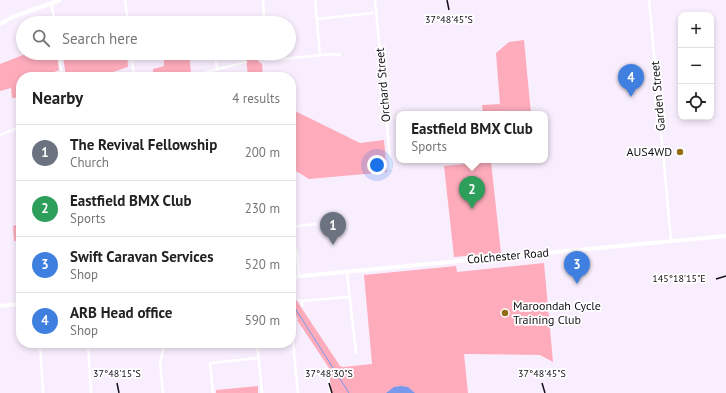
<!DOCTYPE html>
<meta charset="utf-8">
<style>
body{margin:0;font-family:"PT Sans",sans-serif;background:#f2f2f2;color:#222}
.controls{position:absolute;right:12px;top:12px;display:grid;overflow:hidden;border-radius:8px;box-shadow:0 2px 6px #0003}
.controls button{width:36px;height:36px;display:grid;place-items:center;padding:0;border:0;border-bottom:1px solid #e0e0e0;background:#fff;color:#222;font:20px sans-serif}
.you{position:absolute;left:377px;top:165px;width:14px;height:14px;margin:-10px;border:3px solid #fff;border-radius:50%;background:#1a73e8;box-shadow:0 0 0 6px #1a73e833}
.badge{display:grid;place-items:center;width:26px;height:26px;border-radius:50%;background:#0f766e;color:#fff;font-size:13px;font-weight:700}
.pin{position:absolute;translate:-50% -33px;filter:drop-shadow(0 1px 2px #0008)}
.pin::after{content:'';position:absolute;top:21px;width:14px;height:12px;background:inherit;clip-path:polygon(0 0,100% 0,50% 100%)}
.popup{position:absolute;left:396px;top:111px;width:152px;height:52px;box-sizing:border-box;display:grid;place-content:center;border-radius:8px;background:#fff;filter:drop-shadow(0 1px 3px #0005);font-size:13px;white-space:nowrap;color:#767676}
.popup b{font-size:15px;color:#222}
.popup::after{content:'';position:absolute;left:50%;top:100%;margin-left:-8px;border:8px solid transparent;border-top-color:#fff}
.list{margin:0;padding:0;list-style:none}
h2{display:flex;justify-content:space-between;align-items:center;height:52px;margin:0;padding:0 16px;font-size:17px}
h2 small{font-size:13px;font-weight:400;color:#767676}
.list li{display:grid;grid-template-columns:26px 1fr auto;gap:12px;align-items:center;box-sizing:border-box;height:56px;padding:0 16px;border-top:1px solid #e0e0e0}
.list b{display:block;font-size:15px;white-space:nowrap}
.list p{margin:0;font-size:13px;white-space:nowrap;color:#767676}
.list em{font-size:13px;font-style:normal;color:#767676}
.icon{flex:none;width:22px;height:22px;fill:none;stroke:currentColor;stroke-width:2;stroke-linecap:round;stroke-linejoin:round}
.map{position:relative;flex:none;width:726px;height:393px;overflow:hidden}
.search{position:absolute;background:#fff;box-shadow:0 2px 6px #0003;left:16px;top:16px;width:280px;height:44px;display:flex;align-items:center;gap:10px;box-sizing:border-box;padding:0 14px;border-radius:22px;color:#767676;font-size:15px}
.panel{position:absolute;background:#fff;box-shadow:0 2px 6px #0003;left:16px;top:72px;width:280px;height:276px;border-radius:16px}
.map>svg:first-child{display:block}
.green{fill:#feacbc}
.water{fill:#7799ec}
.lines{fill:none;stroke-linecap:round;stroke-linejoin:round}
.stream{stroke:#7799ec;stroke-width:1}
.minor{stroke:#fff;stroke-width:2.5}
.secondary{stroke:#fff;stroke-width:4}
.ticks{fill:none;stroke:#130f15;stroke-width:1.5}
.poi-dot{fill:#926c14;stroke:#fff;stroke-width:1.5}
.labels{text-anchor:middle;stroke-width:3.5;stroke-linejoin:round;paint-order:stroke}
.street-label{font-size:12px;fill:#130f15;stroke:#fff}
.poi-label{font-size:12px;fill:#130f15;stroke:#fff;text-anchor:end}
.ticks-label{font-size:10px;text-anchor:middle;fill:#130f15;stroke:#fff;stroke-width:3.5;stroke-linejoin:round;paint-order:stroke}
</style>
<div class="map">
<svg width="726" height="393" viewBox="0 0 726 393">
<rect width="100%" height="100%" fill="#f9eefe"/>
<path class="green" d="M 524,40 L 531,114 L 483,114 L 482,105 L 500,104 L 496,53 L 509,42 Z
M 28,53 L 34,53 L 35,60 L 53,53 L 57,53 L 59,70 L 42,77 L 21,77 L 21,97 L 12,98 L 11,88 L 0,91 L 0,64 Z
M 72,53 L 95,53 L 96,58 L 111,53 L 127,53 L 128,67 L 110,73 L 111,77 L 66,77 L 63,56 Z
M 164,53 L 189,53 L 191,73 L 177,77 L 153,77 L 153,69 L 164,66 Z
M 246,57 L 258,60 L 259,62 L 262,64 L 263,77 L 248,77 Z
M 291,109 L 360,143 L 384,140 L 387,172 L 309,179 L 291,168 Z
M 487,160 L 508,160 L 491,162 L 501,253 L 454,257 L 444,166 L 487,162 Z
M 21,223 L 21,286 L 16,241 L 14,241 L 13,226 Z
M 544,263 L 553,362 L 540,355 L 464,354 L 468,393 L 331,393 L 329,368 L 297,320 L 298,319 L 291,307 L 291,292 L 340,366 L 343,367 L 372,364 L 364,275 L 456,266 L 457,272 Z
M 258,386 L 258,393 L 216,393 L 216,390 Z"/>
<path class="water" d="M 401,386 L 408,387 L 415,393 L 386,393 L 394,387 Z"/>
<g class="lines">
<path class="stream" d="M 291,302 L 349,393"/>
<path class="minor" d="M 125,0 L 128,23
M 263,0 L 264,14 L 263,20
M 315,0 L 320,55
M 375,0 L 391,169
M 649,0 L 671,240
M 51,3 L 55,23
M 317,19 L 373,13
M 59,53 L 62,77
M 131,53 L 134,77
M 215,53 L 217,69
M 264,59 L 270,60 L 334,54 L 340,55
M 187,77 L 246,62
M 0,135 L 20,127
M 291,227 L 315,224
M 291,232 L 297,253 L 299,276
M 347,273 L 356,353
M 299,300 L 302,301 L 302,306
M 302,301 L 349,297
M 292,332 L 298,393
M 40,343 L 43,393
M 88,343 L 91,393
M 257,343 L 262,393
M 325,369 L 328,374 L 330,393
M 163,393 L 160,362 L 165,343
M 213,393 L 210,363 L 259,358"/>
<path class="secondary" d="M 0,24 L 15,16 L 60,0
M 291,277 L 726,236
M 0,306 L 21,304"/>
</g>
<path class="ticks" d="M 447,0 L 449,10M 716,279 L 726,276M 117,383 L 119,393M 329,383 L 332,393M 542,383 L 545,393"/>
<g class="poi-dot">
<circle cx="680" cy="152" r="4"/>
<circle cx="505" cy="313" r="4"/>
</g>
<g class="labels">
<g class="street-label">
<text transform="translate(383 85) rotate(-95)" y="4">Orchard Street</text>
<text transform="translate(658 96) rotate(-95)" y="4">Garden Street</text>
<text transform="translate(508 256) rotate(-5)" y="4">Colchester Road</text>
</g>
<g class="poi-label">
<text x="672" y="156">AUS4WD</text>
<text x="513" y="310" text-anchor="start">Maroondah Cycle<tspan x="513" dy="14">Training Club</tspan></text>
</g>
</g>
<g class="ticks-label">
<text x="449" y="23">37°48'45"S</text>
<text x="679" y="282">145°18'15"E</text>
<text x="117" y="377">37°48'15"S</text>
<text x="329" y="377">37°48'30"S</text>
<text x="542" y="377">37°48'45"S</text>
</g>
</svg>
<div class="controls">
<button>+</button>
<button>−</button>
<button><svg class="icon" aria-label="locate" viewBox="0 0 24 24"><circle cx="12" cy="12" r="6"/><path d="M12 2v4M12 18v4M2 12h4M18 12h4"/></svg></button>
</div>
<div class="you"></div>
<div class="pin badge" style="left:333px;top:245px;background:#6b7280">1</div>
<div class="pin badge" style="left:472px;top:209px;background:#2e9e5b">2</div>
<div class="popup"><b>Eastfield BMX Club</b>Sports</div>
<div class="pin badge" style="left:577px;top:284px;background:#3f7fe0">3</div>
<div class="pin badge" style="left:631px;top:97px;background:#3f7fe0">4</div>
<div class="search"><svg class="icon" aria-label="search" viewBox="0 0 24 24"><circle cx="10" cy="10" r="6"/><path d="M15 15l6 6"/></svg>Search here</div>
<section class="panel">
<h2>Nearby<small>4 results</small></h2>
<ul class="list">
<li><span class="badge" style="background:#6b7280">1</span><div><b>The Revival Fellowship</b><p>Church</p></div><em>200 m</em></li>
<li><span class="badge" style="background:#2e9e5b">2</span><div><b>Eastfield BMX Club</b><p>Sports</p></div><em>230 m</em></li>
<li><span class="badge" style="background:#3f7fe0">3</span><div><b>Swift Caravan Services</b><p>Shop</p></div><em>520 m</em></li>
<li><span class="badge" style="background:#3f7fe0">4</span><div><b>ARB Head office</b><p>Shop</p></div><em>590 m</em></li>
</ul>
</section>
</div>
